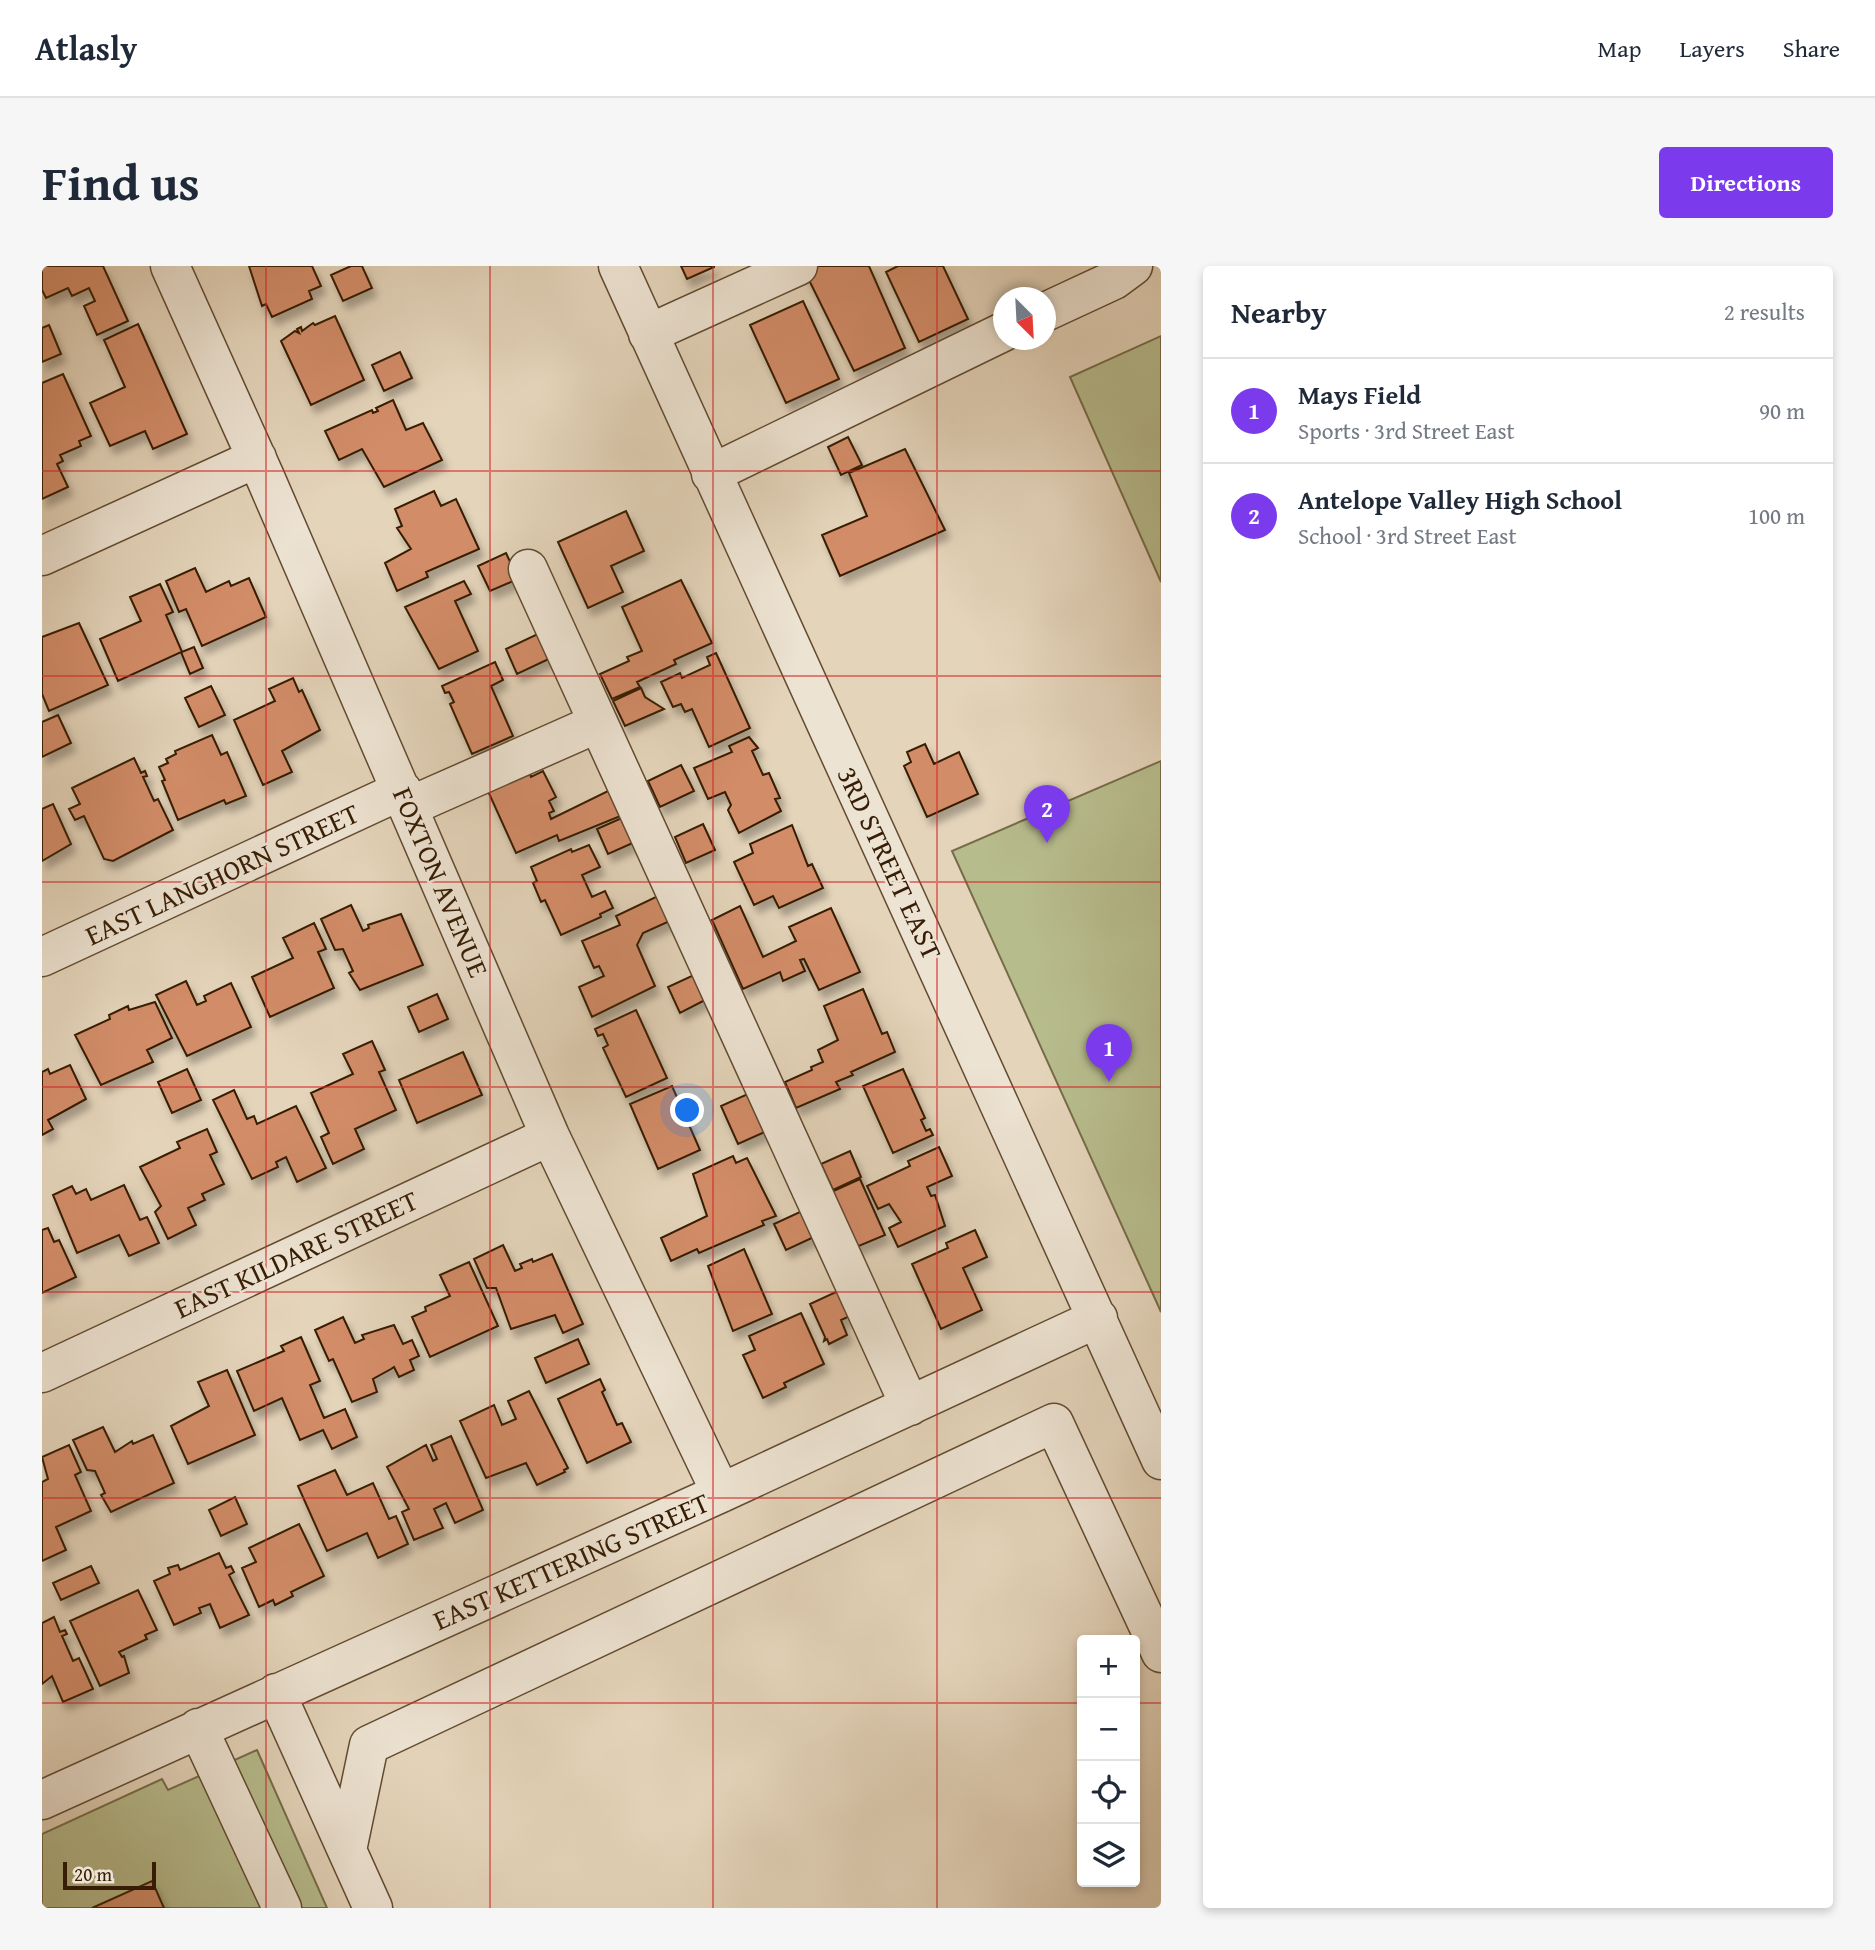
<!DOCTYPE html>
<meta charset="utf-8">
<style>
body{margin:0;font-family:"Gentium Book Plus",serif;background:#f6f6f7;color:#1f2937}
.controls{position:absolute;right:21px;bottom:21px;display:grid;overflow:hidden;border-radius:7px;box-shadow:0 4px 10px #0003}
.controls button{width:63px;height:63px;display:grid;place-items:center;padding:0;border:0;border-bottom:2px solid #e0e1e3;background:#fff;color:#1f2937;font:35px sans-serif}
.compass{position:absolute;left:951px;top:21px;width:63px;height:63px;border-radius:50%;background:#fff;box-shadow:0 4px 10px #0003;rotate:156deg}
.scale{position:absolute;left:21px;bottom:18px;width:93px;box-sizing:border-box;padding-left:7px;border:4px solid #371d05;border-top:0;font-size:19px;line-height:24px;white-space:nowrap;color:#371d05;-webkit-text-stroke:5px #ede3d2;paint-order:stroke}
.you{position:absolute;left:646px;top:845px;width:24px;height:24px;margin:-18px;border:5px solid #fff;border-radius:50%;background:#1a73e8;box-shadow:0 0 0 10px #1a73e833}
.badge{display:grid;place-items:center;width:46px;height:46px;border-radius:50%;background:#7c3aed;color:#fff;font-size:23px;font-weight:700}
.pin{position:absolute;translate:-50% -58px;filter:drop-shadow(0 2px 4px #0008)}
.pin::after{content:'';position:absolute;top:37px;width:24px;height:21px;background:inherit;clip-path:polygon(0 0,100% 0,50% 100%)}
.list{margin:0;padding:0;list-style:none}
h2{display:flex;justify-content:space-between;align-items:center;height:91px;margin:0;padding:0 28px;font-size:30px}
h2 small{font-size:23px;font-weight:400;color:#747a83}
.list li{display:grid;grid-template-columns:46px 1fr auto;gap:21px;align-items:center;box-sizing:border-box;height:105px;padding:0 28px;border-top:2px solid #e0e1e3}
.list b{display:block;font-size:26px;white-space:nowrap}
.list p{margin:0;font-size:23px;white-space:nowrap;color:#747a83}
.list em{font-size:23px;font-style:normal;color:#747a83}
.icon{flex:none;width:38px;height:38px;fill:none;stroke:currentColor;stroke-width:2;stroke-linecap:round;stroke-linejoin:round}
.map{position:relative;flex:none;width:1119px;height:1642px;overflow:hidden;border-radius:7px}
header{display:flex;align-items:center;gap:42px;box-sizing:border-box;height:98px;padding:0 35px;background:#fff;border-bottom:2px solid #e0e1e3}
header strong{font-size:33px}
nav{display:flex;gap:38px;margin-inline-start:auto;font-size:24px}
.intro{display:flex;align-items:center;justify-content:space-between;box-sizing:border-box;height:168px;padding:0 42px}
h1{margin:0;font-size:49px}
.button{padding:18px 32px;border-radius:7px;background:#7c3aed;color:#fff;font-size:24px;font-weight:700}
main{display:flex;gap:42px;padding:0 42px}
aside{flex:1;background:#fff;border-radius:7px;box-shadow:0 4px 10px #0003}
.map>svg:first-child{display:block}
.green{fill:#b7bc8d;stroke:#776c49;stroke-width:2}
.building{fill:#d28c67;stroke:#371d05;stroke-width:2;filter:url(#shadow)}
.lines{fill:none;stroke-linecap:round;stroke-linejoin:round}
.minor-casing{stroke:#624b32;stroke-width:41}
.minor{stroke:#ede3d2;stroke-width:38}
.grid{fill:none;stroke:#d62828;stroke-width:2;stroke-opacity:0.55}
.labels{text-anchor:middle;stroke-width:5;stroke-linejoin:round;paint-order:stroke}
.street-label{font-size:28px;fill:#371d05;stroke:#ede3d2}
</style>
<header>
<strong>Atlasly</strong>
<nav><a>Map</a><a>Layers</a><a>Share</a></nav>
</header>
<div class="intro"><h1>Find us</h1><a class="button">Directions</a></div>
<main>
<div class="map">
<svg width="1119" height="1642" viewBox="0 0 1119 1642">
<defs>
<filter id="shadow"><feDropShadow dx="4.5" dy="8" stdDeviation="3.5" flood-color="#0004"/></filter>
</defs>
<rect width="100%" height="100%" fill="#e4d4ba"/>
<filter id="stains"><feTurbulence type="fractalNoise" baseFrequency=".00286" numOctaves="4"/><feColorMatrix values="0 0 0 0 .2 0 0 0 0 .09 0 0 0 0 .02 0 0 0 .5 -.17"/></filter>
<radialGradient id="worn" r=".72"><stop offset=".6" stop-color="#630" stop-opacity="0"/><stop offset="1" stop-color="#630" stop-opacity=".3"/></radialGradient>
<path class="green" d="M 1119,70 L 1119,316 L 1028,111 Z
M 1119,495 L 1119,1046 L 910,585 Z
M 215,1484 L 285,1642 L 0,1642 L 0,1568 L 120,1513 L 126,1524 Z"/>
<path class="building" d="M 0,0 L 61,0 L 86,55 L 55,69 L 42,40 L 53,35 L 47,22 L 30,30 L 26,22 L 4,32 L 0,24 Z
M 207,0 L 270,0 L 279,20 L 267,25 L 270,33 L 230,51 L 224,38 L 220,40 Z
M 309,0 L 320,0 L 330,22 L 301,35 L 289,9 Z
M 639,0 L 672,0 L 672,1 L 645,13 Z
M 771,0 L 827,0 L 863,82 L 812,105 L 762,4 Z
M 856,0 L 901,0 L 926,53 L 877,76 L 844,6 Z
M 761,35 L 797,113 L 744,137 L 708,59 Z
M 293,50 L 322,114 L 269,139 L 239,75 L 253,65 L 257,67 L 255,63 L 259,61 L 260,65 L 271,57 L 273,59 Z
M 96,58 L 145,168 L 111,183 L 103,165 L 68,180 L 48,137 L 83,121 L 62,74 Z
M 7,59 L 19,88 L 0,96 L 0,62 Z
M 358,86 L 370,112 L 342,125 L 330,99 Z
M 21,108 L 49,170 L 37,175 L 39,180 L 18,189 L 21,195 L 15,198 L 26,221 L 0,233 L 0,117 Z
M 351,134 L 364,164 L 381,157 L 400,194 L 342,221 L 320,183 L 297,194 L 283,165 L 330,144 L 331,147 L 336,145 L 334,142 Z
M 806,171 L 820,199 L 799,209 L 786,181 Z
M 863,183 L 903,264 L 798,310 L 780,269 L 825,250 L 807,207 Z
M 392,225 L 399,240 L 414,233 L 437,283 L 384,306 L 386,311 L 355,325 L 343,297 L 369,283 L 355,262 L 360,260 L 353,243 Z
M 584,245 L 602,285 L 569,300 L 581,326 L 546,342 L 516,276 Z
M 464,287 L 476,313 L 448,325 L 436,300 Z
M 153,302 L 164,326 L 187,315 L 189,320 L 207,312 L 224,351 L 160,380 L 144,343 L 137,346 L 124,315 Z
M 639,314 L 670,377 L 632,394 L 634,398 L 595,416 L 598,421 L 570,433 L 558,408 L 587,395 L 585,391 L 600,385 L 580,341 Z
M 422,315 L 429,328 L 413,335 L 436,385 L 397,403 L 363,341 Z
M 118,318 L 131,346 L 124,349 L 140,386 L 152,381 L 161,402 L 148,408 L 139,386 L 76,415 L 58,373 L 99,355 L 88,331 Z
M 37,357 L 66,419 L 7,445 L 0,428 L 0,371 Z
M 500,366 L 511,391 L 475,408 L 464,383 Z
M 674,387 L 708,462 L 667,481 L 650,443 L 643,446 L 639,438 L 631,441 L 619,416 L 638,407 L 640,412 L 668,399 L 665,391 Z
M 453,396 L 461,414 L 449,420 L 471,470 L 430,488 L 408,438 L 412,436 L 407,426 L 403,427 L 400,420 Z
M 251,412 L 257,426 L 260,424 L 278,464 L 240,485 L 250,506 L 221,519 L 192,454 L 233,435 L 227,423 Z
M 169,420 L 183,449 L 157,461 L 143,432 Z
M 599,422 L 603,431 L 622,443 L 583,460 L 571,435 Z
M 16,449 L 29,477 L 0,491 L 0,456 Z
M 170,469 L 179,489 L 185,486 L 204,530 L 184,538 L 182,534 L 136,554 L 120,515 L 123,514 L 117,501 L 126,497 L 124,493 L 134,488 L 133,485 Z
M 707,471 L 716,482 L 710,485 L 721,509 L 727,507 L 738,532 L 733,533 L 739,545 L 697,567 L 686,544 L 689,539 L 683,526 L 666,533 L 652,502 L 690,486 L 687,480 Z
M 883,478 L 892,498 L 917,486 L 936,528 L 885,551 L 862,500 L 869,496 L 865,486 Z
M 92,492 L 99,507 L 103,505 L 105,510 L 101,511 L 112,535 L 116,533 L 131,564 L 71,595 L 62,593 L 42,550 L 33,554 L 27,543 L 38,538 L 30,522 Z
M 639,499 L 652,525 L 618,541 L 606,515 Z
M 486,504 L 489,511 L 501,505 L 514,531 L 507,535 L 512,545 L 507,547 L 509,553 L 570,523 L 581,549 L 517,575 L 515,569 L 474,587 L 445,523 Z
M 11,538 L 29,578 L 0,595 L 0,543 Z
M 582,551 L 593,576 L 566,588 L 555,563 Z
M 661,558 L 673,584 L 644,597 L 633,571 Z
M 750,559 L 766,600 L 770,598 L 781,622 L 737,642 L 731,630 L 712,639 L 692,596 L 711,587 L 708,578 Z
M 547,579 L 558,601 L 540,609 L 550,631 L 563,625 L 571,642 L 558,648 L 559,651 L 519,669 L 503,634 L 499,636 L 491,617 L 495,615 L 489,601 L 529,583 L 530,586 Z
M 618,629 L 630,654 L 601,667 L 595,679 L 613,720 L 550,751 L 537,721 L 562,710 L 557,700 L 552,702 L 540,675 L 578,659 L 574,650 Z
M 309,639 L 321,665 L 327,662 L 326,659 L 359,648 L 381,699 L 318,724 L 307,707 L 311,705 L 301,683 L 293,684 L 279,653 Z
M 698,640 L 721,691 L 754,675 L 747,661 L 789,642 L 818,706 L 777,724 L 762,693 L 758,694 L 763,705 L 741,715 L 738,706 L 701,723 L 670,654 Z
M 272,657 L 284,683 L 276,686 L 292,722 L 228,751 L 210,711 L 251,692 L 241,672 Z
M 654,708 L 665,733 L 638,747 L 626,721 Z
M 144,715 L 155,739 L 164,735 L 162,730 L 189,717 L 209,761 L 145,790 L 114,729 Z
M 821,723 L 840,768 L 845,766 L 853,786 L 809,806 L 811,809 L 794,816 L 798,823 L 754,842 L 743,816 L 770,804 L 769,801 L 781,796 L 776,784 L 796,774 L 782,740 Z
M 395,728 L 406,753 L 377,766 L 366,741 Z
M 113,736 L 130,772 L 105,784 L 111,796 L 59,819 L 33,769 L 68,753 L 67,749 L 86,740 L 87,744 Z
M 594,744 L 625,812 L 584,831 L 561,782 L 566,779 L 561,768 L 556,770 L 553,763 Z
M 330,775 L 343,804 L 337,806 L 354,844 L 313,863 L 322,883 L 291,898 L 279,871 L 287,867 L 269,827 L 311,808 L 301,788 Z
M 421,786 L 440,829 L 375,857 L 357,814 Z
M 28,799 L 44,833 L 6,854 L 11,863 L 0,869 L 0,806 L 6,803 L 8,808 Z
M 145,803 L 159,834 L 130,847 L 116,816 Z
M 861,803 L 883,852 L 879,854 L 884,865 L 888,863 L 891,869 L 851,887 L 821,820 Z
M 630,820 L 658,884 L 616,903 L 588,838 Z
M 192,824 L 205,853 L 212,850 L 215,858 L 254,840 L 284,902 L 255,916 L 244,891 L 234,896 L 236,901 L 210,913 L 171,834 Z
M 708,827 L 725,865 L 696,878 L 679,840 Z
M 165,863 L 175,886 L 168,889 L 182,918 L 160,928 L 163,934 L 146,942 L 154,959 L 126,973 L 113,946 L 119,940 L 98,901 L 138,882 L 135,876 Z
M 897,881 L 910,910 L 885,921 L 889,930 L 893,929 L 903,960 L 856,981 L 847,962 L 859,956 L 847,938 L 836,943 L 825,920 L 868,900 L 866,895 Z
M 808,885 L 819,911 L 791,924 L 779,898 Z
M 691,890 L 694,897 L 705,892 L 734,950 L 720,955 L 722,959 L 657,987 L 655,983 L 629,995 L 619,972 L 665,950 L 651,908 Z
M 818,913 L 843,969 L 812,982 L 787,927 Z
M 82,919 L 98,954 L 105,951 L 117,977 L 87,990 L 77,969 L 35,987 L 11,929 L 30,920 L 34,928 L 44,923 L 49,934 Z
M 760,945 L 772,971 L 744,984 L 732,958 Z
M 6,962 L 12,976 L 17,974 L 34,1011 L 0,1027 L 0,964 Z
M 933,964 L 945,991 L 921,1002 L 940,1044 L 899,1063 L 870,998 L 906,982 L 904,977 Z
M 461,979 L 473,1005 L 480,1002 L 478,998 L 490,993 L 491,996 L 510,988 L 541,1058 L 521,1067 L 513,1049 L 469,1063 L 454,1022 L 445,1022 L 432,993 Z
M 702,983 L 730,1048 L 691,1065 L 666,1000 Z
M 427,996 L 456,1060 L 388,1091 L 370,1051 L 384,1045 L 383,1041 L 408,1030 L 398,1009 Z
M 796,1025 L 808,1050 L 799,1054 L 805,1069 L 787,1078 L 785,1073 L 782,1075 L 783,1071 L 768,1038 Z
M 759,1047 L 782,1098 L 742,1117 L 744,1121 L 721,1132 L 701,1089 L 713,1084 L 707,1070 Z
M 301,1051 L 313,1077 L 322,1073 L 320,1069 L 352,1059 L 361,1078 L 370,1074 L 377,1090 L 368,1094 L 372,1104 L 357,1111 L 352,1101 L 349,1103 L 331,1113 L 335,1126 L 310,1136 L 291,1093 L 287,1095 L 273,1064 Z
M 259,1071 L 278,1115 L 268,1119 L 282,1152 L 303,1143 L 315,1171 L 290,1183 L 281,1164 L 258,1174 L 240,1132 L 212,1145 L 195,1105 L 242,1085 L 239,1080 Z
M 536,1073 L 547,1098 L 504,1117 L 493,1092 Z
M 185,1104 L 213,1169 L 146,1198 L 129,1160 L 167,1140 L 156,1116 Z
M 558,1113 L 563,1124 L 560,1126 L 575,1159 L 580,1157 L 589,1176 L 545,1197 L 516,1133 Z
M 487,1125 L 526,1202 L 522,1204 L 523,1206 L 495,1219 L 484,1197 L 444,1212 L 418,1155 L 452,1139 L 460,1159 L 474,1153 L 466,1135 Z
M 61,1161 L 73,1186 L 90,1175 L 91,1178 L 111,1169 L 132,1217 L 69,1246 L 59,1229 L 63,1227 L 53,1205 L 45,1204 L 31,1174 Z
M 409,1170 L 441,1244 L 413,1257 L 404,1237 L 392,1243 L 401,1262 L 372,1274 L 360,1246 L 367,1243 L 345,1201 L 384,1179 L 391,1195 L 395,1193 L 389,1179 Z
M 27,1179 L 39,1206 L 33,1209 L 49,1245 L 14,1261 L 24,1284 L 0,1295 L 0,1216 L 6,1213 L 0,1191 Z
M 293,1204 L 305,1229 L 331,1217 L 347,1253 L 354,1250 L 366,1278 L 336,1292 L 325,1267 L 285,1285 L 256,1220 Z
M 193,1231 L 205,1258 L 179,1270 L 167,1244 Z
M 257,1258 L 282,1310 L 249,1326 L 251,1330 L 233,1339 L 231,1334 L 217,1341 L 200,1302 L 214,1296 L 207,1282 Z
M 177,1287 L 184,1302 L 189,1300 L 192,1306 L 187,1309 L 207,1349 L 178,1362 L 168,1338 L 157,1342 L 159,1347 L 132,1359 L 112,1315 L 128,1308 L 126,1302 L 136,1299 L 138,1304 Z
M 49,1300 L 57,1317 L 19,1334 L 11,1317 Z
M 96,1324 L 115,1364 L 103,1369 L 105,1373 L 77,1386 L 80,1391 L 82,1390 L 87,1407 L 58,1420 L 28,1355 Z
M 12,1351 L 18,1366 L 23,1364 L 25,1368 L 20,1370 L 31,1395 L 37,1392 L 51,1423 L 21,1436 L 10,1410 L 0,1418 L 0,1357 Z
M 110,1615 L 122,1642 L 50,1642 Z"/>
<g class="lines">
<defs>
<path id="minor" d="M 128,0 L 223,211 L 508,870 L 679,1227
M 576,0 L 1119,1194
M 1003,46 L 1072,14 L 1091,0
M 606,68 L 756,0
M 669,208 L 961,66
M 0,290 L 215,192
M 486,303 L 868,1140
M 366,541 L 556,457
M 0,691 L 360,524
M 0,1107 L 508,870
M 234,1427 L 331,1642
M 156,1462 L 240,1642
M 0,1534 L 679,1227 L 1056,1052
M 305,1584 L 327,1479 L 1012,1157 L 1119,1387"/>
</defs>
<use href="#minor" class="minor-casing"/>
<use href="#minor" class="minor"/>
</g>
<path class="grid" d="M 224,0 L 224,1642M 448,0 L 448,1642M 671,0 L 671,1642M 895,0 L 895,1642M 0,205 L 1119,205M 0,410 L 1119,410M 0,616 L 1119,616M 0,821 L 1119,821M 0,1026 L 1119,1026M 0,1232 L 1119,1232M 0,1437 L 1040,1437M 1093,1437 L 1119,1437"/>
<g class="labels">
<g class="street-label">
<text transform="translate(848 597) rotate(65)" y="10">3RD STREET EAST</text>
<text transform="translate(180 608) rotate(-25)" y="10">EAST LANGHORN STREET</text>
<text transform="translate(399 616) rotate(67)" y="10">FOXTON AVENUE</text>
<text transform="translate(254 988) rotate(-25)" y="10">EAST KILDARE STREET</text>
<text transform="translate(529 1295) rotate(-24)" y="10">EAST KETTERING STREET</text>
</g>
</g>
<rect width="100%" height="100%" filter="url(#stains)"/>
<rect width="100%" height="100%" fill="url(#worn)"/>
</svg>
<div class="controls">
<button>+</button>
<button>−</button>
<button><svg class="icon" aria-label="locate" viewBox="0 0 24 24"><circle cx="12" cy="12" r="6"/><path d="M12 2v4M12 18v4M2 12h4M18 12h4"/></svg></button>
<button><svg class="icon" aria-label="layers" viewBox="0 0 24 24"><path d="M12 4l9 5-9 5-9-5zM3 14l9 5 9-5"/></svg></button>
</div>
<svg class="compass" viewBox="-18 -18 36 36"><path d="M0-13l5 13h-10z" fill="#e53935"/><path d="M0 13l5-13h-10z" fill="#747a83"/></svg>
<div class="scale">20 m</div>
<div class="you"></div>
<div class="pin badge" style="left:1067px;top:816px">1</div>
<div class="pin badge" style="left:1005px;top:577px">2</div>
</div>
<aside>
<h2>Nearby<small>2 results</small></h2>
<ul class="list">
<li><span class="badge">1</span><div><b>Mays Field</b><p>Sports · 3rd Street East</p></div><em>90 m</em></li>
<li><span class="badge">2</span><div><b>Antelope Valley High School</b><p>School · 3rd Street East</p></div><em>100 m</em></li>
</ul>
</aside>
</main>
